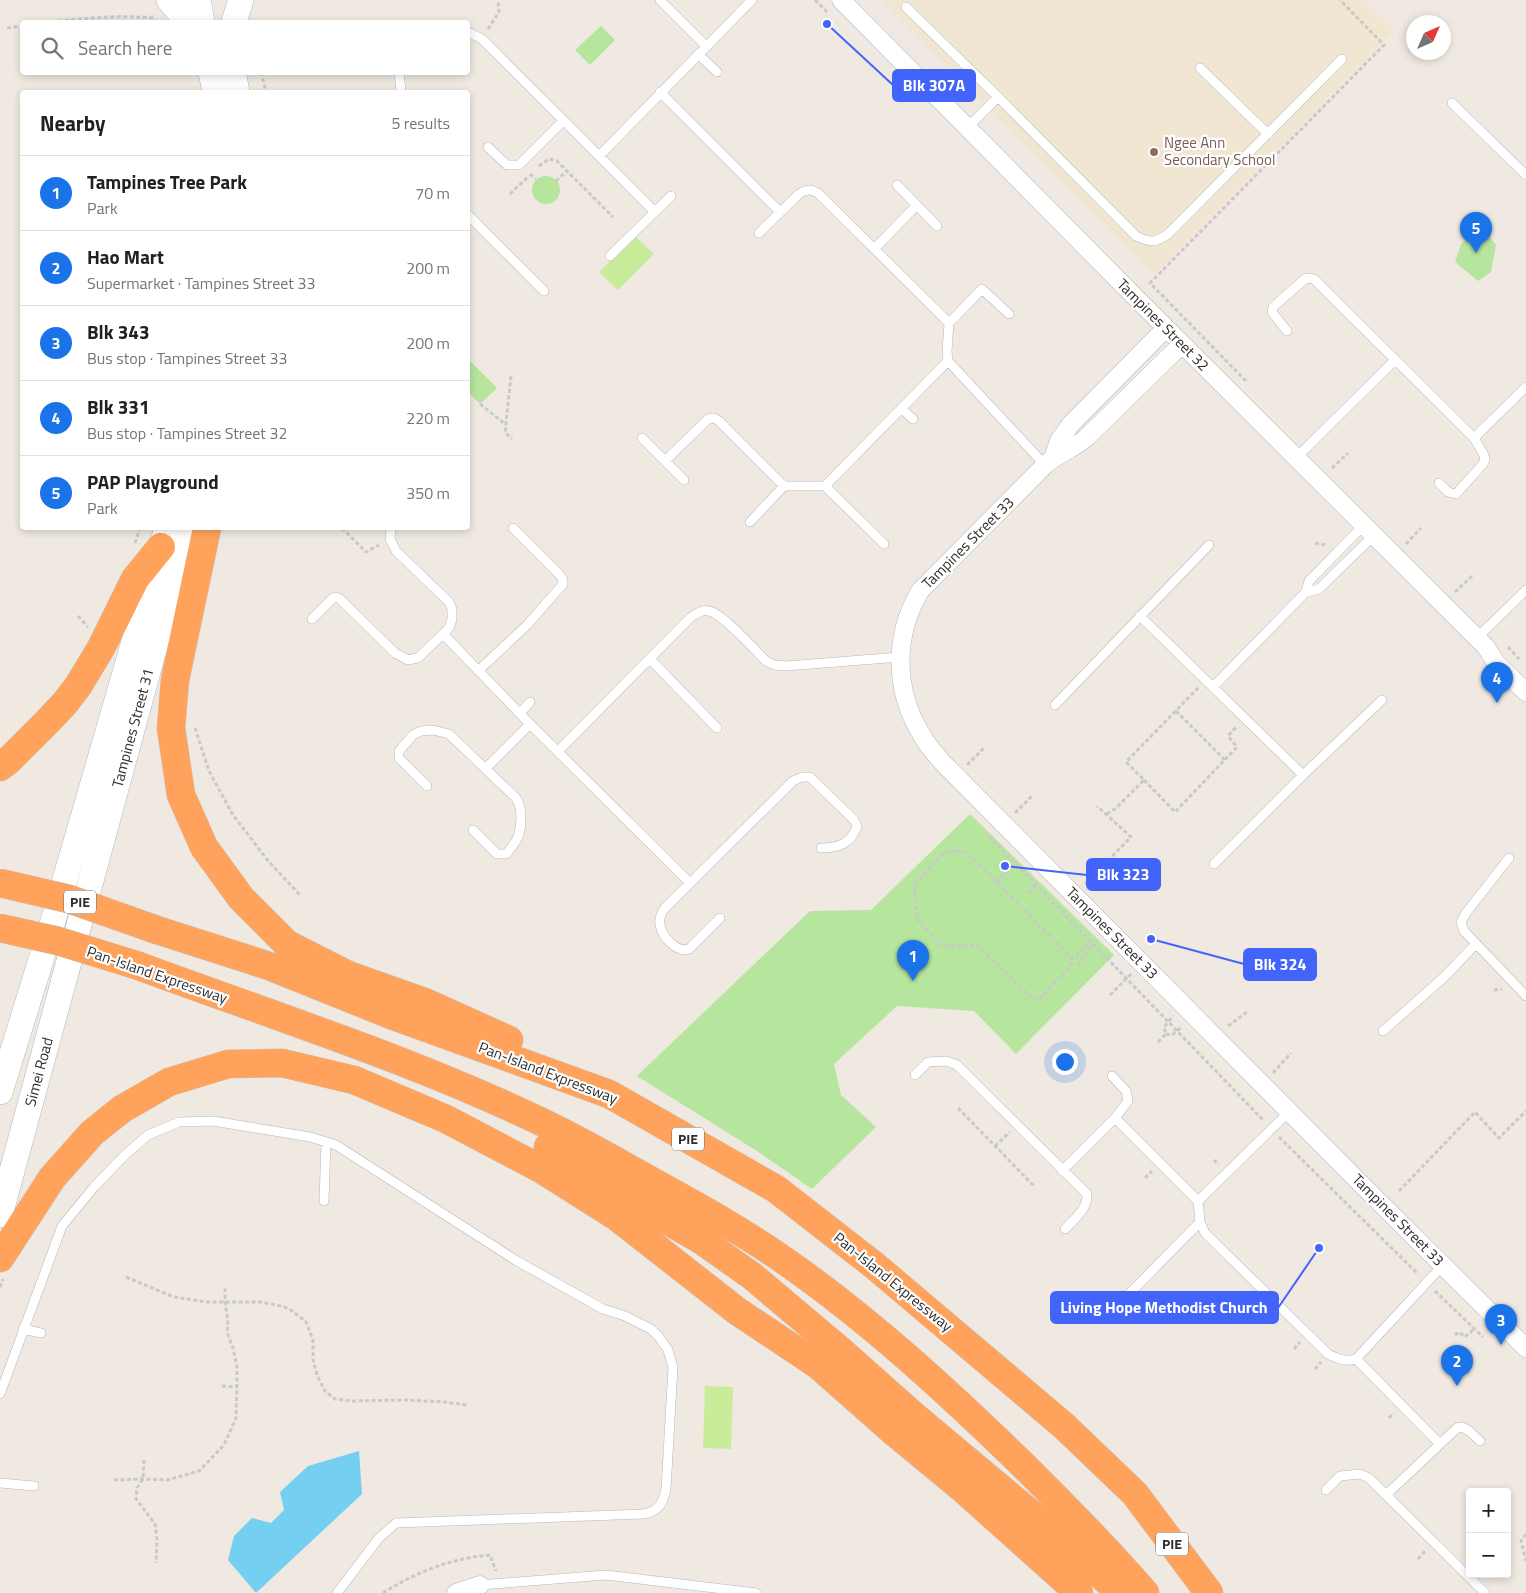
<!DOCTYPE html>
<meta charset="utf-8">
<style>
body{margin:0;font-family:"Titillium Web",sans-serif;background:#f6f6f6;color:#202124}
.controls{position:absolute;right:15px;bottom:15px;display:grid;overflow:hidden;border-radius:5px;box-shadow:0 2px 8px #0003}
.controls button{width:45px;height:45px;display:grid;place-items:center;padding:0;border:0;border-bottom:1px solid #e0e0e0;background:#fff;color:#202124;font:25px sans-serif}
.compass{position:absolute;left:1406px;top:15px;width:45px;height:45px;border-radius:50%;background:#fff;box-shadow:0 2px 8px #0003;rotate:45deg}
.you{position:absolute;left:1064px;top:1061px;width:18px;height:18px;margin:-12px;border:4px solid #fff;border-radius:50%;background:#1a73e8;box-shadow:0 0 0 8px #1a73e833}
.badge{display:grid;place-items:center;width:32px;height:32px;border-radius:50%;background:#1a73e8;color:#fff;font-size:16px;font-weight:700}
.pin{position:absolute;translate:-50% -41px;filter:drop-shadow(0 1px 2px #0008)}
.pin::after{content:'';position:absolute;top:26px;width:18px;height:15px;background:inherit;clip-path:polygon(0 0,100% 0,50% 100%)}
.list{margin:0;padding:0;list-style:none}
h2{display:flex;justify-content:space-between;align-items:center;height:65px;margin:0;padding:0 20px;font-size:21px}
h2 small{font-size:16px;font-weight:400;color:#757577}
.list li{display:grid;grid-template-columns:32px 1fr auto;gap:15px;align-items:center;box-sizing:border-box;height:75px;padding:0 20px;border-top:1px solid #e0e0e0}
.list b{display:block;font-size:19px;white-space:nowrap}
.list p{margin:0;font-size:16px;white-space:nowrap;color:#757577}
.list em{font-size:16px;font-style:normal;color:#757577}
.icon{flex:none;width:28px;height:28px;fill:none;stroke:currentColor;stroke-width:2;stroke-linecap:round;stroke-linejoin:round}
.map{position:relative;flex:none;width:1526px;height:1593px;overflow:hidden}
.search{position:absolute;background:#fff;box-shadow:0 2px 8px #0003;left:20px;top:20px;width:450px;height:55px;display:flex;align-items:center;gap:12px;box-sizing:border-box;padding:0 18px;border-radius:5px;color:#757577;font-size:19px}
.panel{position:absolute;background:#fff;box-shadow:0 2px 8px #0003;left:20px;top:90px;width:450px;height:440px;border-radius:5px}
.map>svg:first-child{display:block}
.education{fill:#f0e6d1}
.green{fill:#b6e59e}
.pitch{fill:#c9ec9a}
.water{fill:#75cff0}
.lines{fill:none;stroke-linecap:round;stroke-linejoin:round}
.service-casing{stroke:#b4b7c1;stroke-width:10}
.minor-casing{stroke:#b4b7c1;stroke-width:19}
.secondary-casing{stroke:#b4b7c1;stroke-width:26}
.motorway-casing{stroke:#c9c9c9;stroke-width:29}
.path{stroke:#c9c9c9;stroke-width:3;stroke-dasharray:4 2.5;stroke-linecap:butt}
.service{stroke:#fff;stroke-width:9}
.minor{stroke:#fff;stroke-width:18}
.secondary{stroke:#fff;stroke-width:25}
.motorway{stroke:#ffa35c;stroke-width:28}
.motorway-bridge-casing{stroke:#c9c9c9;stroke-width:29;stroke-linecap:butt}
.motorway-bridge{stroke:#ffa35c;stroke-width:28}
.education-dot{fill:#8d6e63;stroke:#fff;stroke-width:2}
.labels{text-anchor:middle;stroke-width:4.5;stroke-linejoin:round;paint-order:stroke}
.shield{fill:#fff;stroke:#6d6d6d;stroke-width:1}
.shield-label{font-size:14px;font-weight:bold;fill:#2e2e2e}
.education-label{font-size:15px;fill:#785e54;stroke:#fff;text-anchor:start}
.street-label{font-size:15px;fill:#2e2e2e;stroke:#fff}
.leader{fill:none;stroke:#4264fb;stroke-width:2}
.callout-dot{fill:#4264fb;stroke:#fff;stroke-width:2}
.callout{fill:#4264fb;stroke:#4264fb;stroke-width:2}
.callout-label{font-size:16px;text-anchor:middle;font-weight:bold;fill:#fff}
</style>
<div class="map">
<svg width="1526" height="1593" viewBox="0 0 1526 1593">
<rect width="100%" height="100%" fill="#efe9e1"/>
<path class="education" d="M 882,0 L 1364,0 L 1395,30 L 1154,275 Z"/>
<path class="green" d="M 601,26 L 615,40 L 590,65 L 575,50 Z
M532 190a14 14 0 1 1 28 0a14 14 0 1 1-28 0Z
M 1483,229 L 1496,245 L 1491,272 L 1478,281 L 1455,262 L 1461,244 Z
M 468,359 L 497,388 L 480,404 L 468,392 Z
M 970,814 L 1114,955 L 1016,1054 L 974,1011 L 897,1006 L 834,1064 L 841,1095 L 876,1127 L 812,1189 L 757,1151 L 637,1076 L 810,911 L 871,910 Z"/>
<path class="pitch" d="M 635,236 L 654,254 L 618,290 L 599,272 Z
M 705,1386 L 733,1387 L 731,1449 L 703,1448 Z"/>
<path class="water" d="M 359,1451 L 362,1494 L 256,1593 L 228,1560 L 234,1536 L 252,1518 L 271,1523 L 284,1510 L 280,1492 L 308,1466 Z"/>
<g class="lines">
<defs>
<path id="service" d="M 660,0 L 706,46
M 906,7 L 998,97 L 1136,236 C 1151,243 1155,243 1168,234 L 1342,59
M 468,32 L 482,39 L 655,212
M 698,54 L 717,72
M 1200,68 L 1268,134
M 399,72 L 401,92
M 660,92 L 780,212
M 1452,103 L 1526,175
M 968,127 L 998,97
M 488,147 L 507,165 L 519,165 L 563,121
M 599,156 L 752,0
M 897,185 L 937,226
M 468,215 L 544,291
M 759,233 L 799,194 C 807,189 810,189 818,193 L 949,323
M 875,248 L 916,206
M 610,256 L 671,196
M 1009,314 L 982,289 L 949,323 L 947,351 L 948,361 L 1045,465
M 1287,331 L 1272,312 L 1273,307 L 1306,278 L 1314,279 L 1474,438 L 1484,455 L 1485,460 L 1483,464 L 1456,494 L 1448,492 L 1439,483
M 902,409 L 913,419
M 642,438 L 684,480
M 1474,438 L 1526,387
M 1296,458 L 1395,360
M 665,461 L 708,419 L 714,418 L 719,421 L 784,486 L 825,486 L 948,361
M 825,486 L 884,544
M 750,522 L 784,486
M 1306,592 L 1309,581 L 1364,525
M 1140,616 L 1303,775
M 312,619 L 333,598 L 336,597 L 340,599 L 395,653 L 408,660 L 418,658 L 449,628 L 452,619 L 452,609 L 449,602 L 396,551 L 390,539 L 391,528
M 443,634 L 530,724 L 690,883
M 1477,638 L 1526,590
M 650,659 L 717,728
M 478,671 L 527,625 L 563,584 L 563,580 L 559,574 L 513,528
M 1213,687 L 1306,592 L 1319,589 L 1374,535
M 1055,705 L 1209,545
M 520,713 L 530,702
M 558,751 L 691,617 C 696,614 703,609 709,611 C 723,614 754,649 766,661 L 774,665 L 786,666 L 900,657
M 486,768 L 530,724
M 427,786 L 399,758 L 399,751 L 413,735 L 421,731 L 433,730 L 449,734 L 515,797 C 523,806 522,826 518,837 C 515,844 510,849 506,854 L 497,854 L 473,830
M 1509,858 L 1466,913 L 1461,922 L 1464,931 L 1526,996
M 1214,864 L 1303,775 L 1382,700
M 720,918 L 689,949 C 677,953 662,937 660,925 C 659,919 661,914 664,909 L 793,781 L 802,777 L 810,777 L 854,820 L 857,826 C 851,844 838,848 821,848
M 1383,1031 L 1442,979 L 1476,944
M 915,1075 L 928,1062 L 946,1061 L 957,1065 L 1087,1194 C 1088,1209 1074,1219 1065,1229
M 1115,1118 L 1198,1201 L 1200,1222 L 1205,1233 L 1328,1354 C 1338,1359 1345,1362 1356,1359 L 1443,1265
M 1062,1171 L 1115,1118 L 1128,1101 L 1126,1091 L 1112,1076
M 324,1201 L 326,1142
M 1198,1201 L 1290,1111
M 1129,1294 L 1200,1222
M 23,1329 L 41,1333
M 1356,1359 L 1440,1444
M 0,1394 L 62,1226 L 94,1187 L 125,1155 L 148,1135 L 179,1122 L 213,1121 L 310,1137 L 336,1145 L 517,1261 L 603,1309 L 625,1316 L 651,1329 L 659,1337 L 668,1350 L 673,1367 L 666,1489 C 663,1504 659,1511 643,1514 L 396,1523 L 379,1538 L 337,1593
M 0,1483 L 34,1486
M 1326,1490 L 1340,1476 L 1360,1474 L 1369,1478 L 1485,1593
M 1386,1495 L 1457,1428 L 1462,1427 L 1468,1430 L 1480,1441
M 480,1585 L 606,1575 L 756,1593"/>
<path id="minor" d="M 841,0 L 1136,298 L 1486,647 L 1496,663 L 1526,692
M 1182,344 L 1086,438 C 1073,449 1057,454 1045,465 L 920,591 C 894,635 894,688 920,732 C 926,744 935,754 943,763 L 1363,1186 L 1526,1348
M 1053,458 L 1059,441 L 1071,424 L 1166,328
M 456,1593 L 480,1585"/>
<path id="secondary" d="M 169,0 L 188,22
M 198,0 L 202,22
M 234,22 L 241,0
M 211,72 L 215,92
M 233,72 L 237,92
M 0,1092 L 53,921 L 167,528
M 0,1215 L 187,528"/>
<path id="motorway" d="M 207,528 L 175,680 L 171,728 L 181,795 L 204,847 L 241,898 L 287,944 L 348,975 L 427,1003 L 509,1040
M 0,767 L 8,761 L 47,722 L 65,703 L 78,686 L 101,648 L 135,579 L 161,547
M 157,930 L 269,966 L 391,1015 L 609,1094 L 776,1189 L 875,1266 L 1064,1426 L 1135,1494 L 1209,1593
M 136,965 C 274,1016 416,1061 548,1125 C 585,1143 620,1163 655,1183 C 699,1207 744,1232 785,1261 C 871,1321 949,1393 1024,1466 C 1065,1507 1107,1549 1145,1593
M 548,1147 L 579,1163 L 649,1210 L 701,1240 L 752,1276 L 841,1351 L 913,1415 L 1036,1518 L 1121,1593
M 0,1258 L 52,1178 L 92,1133 L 122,1109 L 169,1082 L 228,1064 L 282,1063 L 354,1080 L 446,1119 L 541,1169 L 617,1217 L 737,1311 L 818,1365 L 894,1432 L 963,1489 L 1079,1593"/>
</defs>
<use href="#service" class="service-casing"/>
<use href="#minor" class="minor-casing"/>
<use href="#secondary" class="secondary-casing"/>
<use href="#motorway" class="motorway-casing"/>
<path class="path" d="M 815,0 L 827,12
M 52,22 C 86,18 119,15 153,18 L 157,22
M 7,28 L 22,26
M 488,29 L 499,12 L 498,0
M 261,72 L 266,92
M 539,166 L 549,159 L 557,161 L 613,217
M 530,174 L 536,179
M 556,181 L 567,171
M 510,194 L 529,176
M 511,376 L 505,432 L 512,439
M 1246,381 L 1150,283 L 1384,45 L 1340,0
M 480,404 L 505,424
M 1332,468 L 1348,453
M 342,528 L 366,552 L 379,545
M 135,543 L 140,528
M 1315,543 L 1326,545
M 1406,544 L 1421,528
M 1455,592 L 1472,576
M 78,616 L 88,627
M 1508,647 L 1519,659
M 1176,711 L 1225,760
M 195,728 L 209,771 L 233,815 L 269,862 L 301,896
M 967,765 L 985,747
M 1144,780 L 1175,812 L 1237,747 L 1228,736 L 1237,726
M 1015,813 L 1032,796
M 1107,814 L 1116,808 L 1144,780 L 1126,762 L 1198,688
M 989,836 L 1264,1121
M 957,851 L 966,853 L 973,858 L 1072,958 L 1071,966 L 1040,998 L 1036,1000 L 1031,997 L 978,946 L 942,946 L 917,919 L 914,885 L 942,855 L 949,852 Z
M 997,882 L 1016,862
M 1085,884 L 1131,837 L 1097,806
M 1028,893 L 1036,885
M 1076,956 L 1091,941
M 1078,966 L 1093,944
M 1494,990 L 1502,989
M 1110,995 L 1131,974
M 1228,1026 L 1247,1012
M 1166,1034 L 1172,1035 L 1182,1027
M 1158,1042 L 1166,1034 L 1164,1027 L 1173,1016
M 1273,1073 L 1291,1053
M 958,1108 L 1034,1186
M 1279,1137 L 1418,1274
M 995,1146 L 1010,1132
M 1214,1160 L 1219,1165
M 1145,1178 L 1152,1171
M 1399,1191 L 1475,1112 L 1499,1138 L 1526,1111
M 126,1277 L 174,1297 L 207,1302 L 260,1302 L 282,1306 L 291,1310 L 306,1322 L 313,1340 L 313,1360 L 317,1375 L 325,1391 L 335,1399 L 351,1401 L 406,1400 L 444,1402 L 467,1405
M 0,1287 L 3,1279
M 1435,1291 L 1483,1337
M 1455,1335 L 1459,1332 L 1465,1337 L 1474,1329
M 1294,1349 L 1300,1342
M 1315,1369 L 1321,1362
M 222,1386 L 237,1387
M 1389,1418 L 1394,1413
M 144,1460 L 143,1479 L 137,1488 L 136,1499 L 155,1524 L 157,1540 L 156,1563
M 114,1480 L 143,1479 L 167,1480 L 199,1471 L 224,1445 L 236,1418 L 237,1387 L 237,1367 L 233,1348 L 227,1332 L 228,1321 L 225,1302 L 225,1287
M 1526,1534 L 1521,1541 L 1526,1561
M 1418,1559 L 1426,1550
M 383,1593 C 416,1572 452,1558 490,1555 L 496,1571"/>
<use href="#service" class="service"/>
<use href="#minor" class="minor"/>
<use href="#secondary" class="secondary"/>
<use href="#motorway" class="motorway"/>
<defs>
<path id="motorway-bridge" d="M 0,883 L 69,899 L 157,930
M 0,928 L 58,941 L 136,965"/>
</defs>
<use href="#motorway-bridge" class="motorway-bridge-casing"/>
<use href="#motorway-bridge" class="motorway-bridge"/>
</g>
<circle class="education-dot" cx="1154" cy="152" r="5"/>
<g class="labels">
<g class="shield">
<rect x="64" y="890.5" width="32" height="23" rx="4"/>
<rect x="672" y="1127.5" width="32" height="23" rx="4"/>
<rect x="1156" y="1532.5" width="32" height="23" rx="4"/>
</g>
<g class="shield-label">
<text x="80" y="907">PIE</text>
<text x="688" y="1144">PIE</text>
<text x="1172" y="1549">PIE</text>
</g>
<g class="education-label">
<text x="1164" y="148">Ngee Ann<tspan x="1164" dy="17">Secondary School</tspan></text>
</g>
<g class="street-label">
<text transform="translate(1163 325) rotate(45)" y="5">Tampines Street 32</text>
<text transform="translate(968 543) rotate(-45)" y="5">Tampines Street 33</text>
<text transform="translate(133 728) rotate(-75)" y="5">Tampines Street 31</text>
<text transform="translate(1112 933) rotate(45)" y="5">Tampines Street 33</text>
<text transform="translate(157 975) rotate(19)" y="5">Pan-Island Expressway</text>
<text transform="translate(39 1072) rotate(-75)" y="5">Simei Road</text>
<text transform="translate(548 1073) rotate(21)" y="5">Pan-Island Expressway</text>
<text transform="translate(1398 1220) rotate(45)" y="5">Tampines Street 33</text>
<text transform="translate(893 1282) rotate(39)" y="5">Pan-Island Expressway</text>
</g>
</g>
<path class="leader" d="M827 24L893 85M1005 866L1087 875M1151 939L1244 964M1319 1248L1278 1308"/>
<g class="callout-dot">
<circle cx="827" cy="24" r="5"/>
<circle cx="1005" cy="866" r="5"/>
<circle cx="1151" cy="939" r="5"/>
<circle cx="1319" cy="1248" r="5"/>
</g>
<g class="callout">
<rect x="893" y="70" width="82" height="31" rx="5"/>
<rect x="1087" y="859" width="73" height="31" rx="5"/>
<rect x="1244" y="949" width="72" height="31" rx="5"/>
<rect x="1051" y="1292" width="227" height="31" rx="5"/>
</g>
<g class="callout-label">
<text x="934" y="91">Blk 307A</text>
<text x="1123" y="880">Blk 323</text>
<text x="1280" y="970">Blk 324</text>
<text x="1164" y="1313">Living Hope Methodist Church</text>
</g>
</svg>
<div class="controls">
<button>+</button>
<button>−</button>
</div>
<svg class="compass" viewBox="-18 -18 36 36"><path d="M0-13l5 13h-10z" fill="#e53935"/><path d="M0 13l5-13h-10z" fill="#757577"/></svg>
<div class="you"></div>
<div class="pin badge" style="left:913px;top:981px">1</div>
<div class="pin badge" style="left:1457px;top:1386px">2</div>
<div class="pin badge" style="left:1501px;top:1345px">3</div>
<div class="pin badge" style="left:1497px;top:703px">4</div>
<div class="pin badge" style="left:1476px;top:253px">5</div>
<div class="search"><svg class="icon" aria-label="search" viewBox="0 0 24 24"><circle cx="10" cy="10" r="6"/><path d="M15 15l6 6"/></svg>Search here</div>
<section class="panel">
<h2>Nearby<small>5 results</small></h2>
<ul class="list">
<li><span class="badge">1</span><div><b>Tampines Tree Park</b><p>Park</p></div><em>70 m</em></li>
<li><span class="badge">2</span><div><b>Hao Mart</b><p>Supermarket · Tampines Street 33</p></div><em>200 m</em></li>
<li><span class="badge">3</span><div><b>Blk 343</b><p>Bus stop · Tampines Street 33</p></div><em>200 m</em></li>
<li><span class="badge">4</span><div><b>Blk 331</b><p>Bus stop · Tampines Street 32</p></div><em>220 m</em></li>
<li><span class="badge">5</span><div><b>PAP Playground</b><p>Park</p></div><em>350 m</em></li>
</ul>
</section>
</div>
